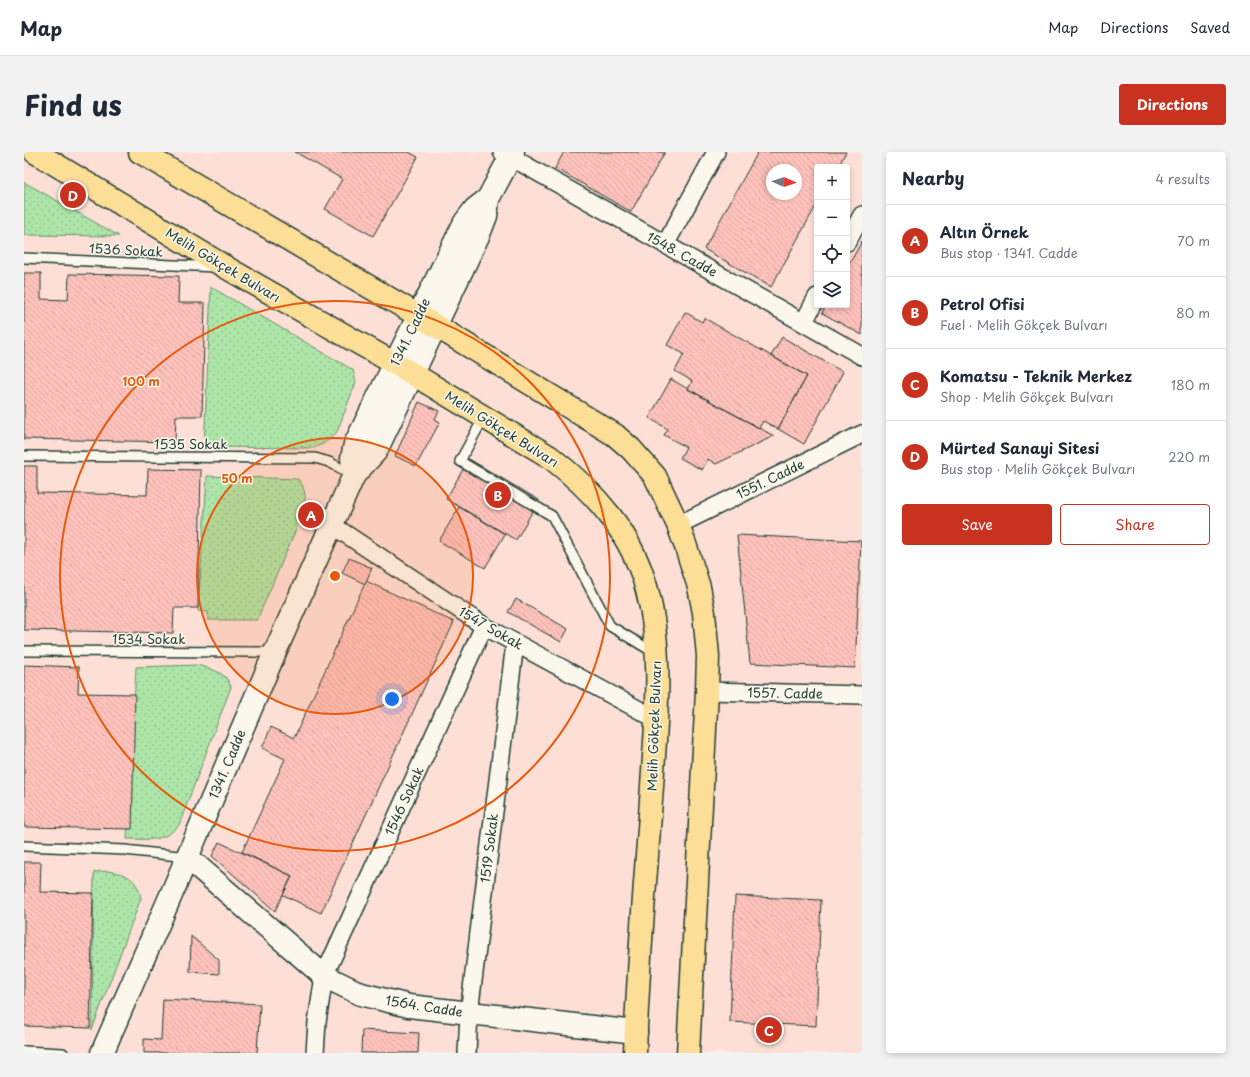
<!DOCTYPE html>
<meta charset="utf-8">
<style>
body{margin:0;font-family:"Playpen Sans",sans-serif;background:#f2f2f3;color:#1f2937}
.controls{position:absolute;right:12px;top:12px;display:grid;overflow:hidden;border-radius:4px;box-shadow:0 2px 6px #0003}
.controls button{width:36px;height:36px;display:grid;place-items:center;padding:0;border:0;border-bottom:1px solid #e0e1e3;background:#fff;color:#1f2937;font:20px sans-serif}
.compass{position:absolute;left:742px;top:12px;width:36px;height:36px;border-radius:50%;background:#fff;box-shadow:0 2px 6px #0003;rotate:93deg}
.you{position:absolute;left:368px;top:547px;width:14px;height:14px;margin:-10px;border:3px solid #fff;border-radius:50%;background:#1a73e8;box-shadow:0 0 0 6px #1a73e833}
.badge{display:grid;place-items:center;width:26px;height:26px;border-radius:50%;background:#c8321e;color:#fff;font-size:13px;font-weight:700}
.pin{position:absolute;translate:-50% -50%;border:2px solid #fff;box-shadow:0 1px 4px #0006}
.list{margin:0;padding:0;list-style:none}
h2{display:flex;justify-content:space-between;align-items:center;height:52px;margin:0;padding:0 16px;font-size:17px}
h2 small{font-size:13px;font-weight:400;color:#747a83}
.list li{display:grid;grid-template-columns:26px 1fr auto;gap:12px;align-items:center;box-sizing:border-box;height:72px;padding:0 16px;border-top:1px solid #e0e1e3}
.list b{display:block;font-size:15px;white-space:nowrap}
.list p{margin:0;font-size:13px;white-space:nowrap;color:#747a83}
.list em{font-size:13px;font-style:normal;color:#747a83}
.actions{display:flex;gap:8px;padding:12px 16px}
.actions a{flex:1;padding:9px 0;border:1px solid #c8321e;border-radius:4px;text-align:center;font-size:14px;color:#c8321e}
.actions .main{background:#c8321e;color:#fff}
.icon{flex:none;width:22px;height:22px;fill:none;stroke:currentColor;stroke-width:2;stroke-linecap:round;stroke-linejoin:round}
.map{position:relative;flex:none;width:838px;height:901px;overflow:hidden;border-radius:4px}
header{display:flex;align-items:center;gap:24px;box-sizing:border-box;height:56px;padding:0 20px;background:#fff;border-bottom:1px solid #e0e1e3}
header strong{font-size:19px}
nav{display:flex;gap:22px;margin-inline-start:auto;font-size:14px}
.intro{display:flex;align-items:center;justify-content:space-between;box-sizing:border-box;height:96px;padding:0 24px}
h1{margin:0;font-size:28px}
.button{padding:10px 18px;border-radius:4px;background:#c8321e;color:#fff;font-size:14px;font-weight:700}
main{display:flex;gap:24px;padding:0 24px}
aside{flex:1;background:#fff;border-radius:4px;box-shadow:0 2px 6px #0003}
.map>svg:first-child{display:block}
.built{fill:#fddfd6;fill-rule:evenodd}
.park{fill:url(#park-dots);stroke:#66916e}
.building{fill:url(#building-back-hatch);stroke:#1f3d34;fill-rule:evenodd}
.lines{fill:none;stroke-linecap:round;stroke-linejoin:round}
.service-casing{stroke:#1f3d34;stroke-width:12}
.minor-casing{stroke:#1f3d34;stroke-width:20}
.tertiary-casing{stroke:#1f3d34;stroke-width:25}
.primary-casing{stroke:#1f3d34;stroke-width:25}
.service{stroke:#fbf7ec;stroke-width:9}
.minor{stroke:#fbf7ec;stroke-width:17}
.tertiary{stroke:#fbf7ec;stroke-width:22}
.primary{stroke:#fcde96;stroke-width:22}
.ring{fill:none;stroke:#e8590c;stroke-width:2}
.labels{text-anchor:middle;stroke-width:3;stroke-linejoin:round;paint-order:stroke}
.street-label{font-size:13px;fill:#1f3d34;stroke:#fbf7ec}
.centre{fill:#e8590c;stroke:#fbf7ec;stroke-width:2}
.ring-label{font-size:12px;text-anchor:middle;font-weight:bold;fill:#e8590c;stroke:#fbf7ec;stroke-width:3;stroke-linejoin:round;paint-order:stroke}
</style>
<header>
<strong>Map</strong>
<nav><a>Map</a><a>Directions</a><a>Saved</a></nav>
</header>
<div class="intro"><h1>Find us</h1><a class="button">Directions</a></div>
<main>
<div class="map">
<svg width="838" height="901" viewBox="0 0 838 901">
<defs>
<pattern id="park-dots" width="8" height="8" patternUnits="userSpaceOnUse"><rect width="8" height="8" fill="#ade5a8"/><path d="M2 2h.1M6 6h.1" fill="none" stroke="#94c591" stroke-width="1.8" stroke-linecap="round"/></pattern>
<pattern id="building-back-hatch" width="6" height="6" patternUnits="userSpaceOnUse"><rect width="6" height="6" fill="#fec2bb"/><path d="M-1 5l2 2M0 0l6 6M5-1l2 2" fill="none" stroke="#d9a8a1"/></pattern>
</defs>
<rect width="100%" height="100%" fill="#fcece2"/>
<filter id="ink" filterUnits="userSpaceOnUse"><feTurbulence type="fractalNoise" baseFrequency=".025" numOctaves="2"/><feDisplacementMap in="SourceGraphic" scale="8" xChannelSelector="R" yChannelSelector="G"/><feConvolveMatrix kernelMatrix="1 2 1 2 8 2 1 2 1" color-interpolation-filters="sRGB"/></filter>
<g filter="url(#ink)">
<path class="built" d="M 0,0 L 838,0 L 838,901 L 0,901 ZM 793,15 L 823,15 L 823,153 L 793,153 ZM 748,18 L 772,18 L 772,42 L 748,42 Z"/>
<path class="park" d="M 0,30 L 95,84 L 0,83 Z
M 187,135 L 329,218 L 332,230 L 313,280 L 307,286 L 299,292 L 289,296 L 180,295 Z
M 183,324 L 274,327 C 283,337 282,349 279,361 L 233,468 L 184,468 L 184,460 L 174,459 Z
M 173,513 C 187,517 203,520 207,535 L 155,673 C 139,691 125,687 103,687 L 112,515 Z
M 84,719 C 103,722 113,726 117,746 L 68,878 L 70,720 Z"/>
<path class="building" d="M 271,0 L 385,0 L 394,5 L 349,84 L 301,57 L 318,27 Z
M 540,0 L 641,0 L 607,60 L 531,16 Z
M 734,0 L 822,0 L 814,15 L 793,15 L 793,52 L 747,135 L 680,97 ZM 748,18 L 772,18 L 772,42 L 748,42 Z
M 838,89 L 838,183 L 798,161 L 802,153 L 823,153 L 823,116 Z
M 0,121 L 17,121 L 17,147 L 44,148 L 45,122 L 155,124 L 154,151 L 181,151 L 178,264 L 152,264 L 151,290 L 0,287 Z
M 661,160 L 678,170 L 680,166 L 783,224 L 754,277 L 739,269 L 735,276 L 664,237 L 668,229 L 651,219 L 660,202 L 643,193 Z
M 758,185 L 819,220 L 780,292 L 754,277 L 783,224 L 747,204 Z
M 647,227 L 664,237 L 750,284 L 692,312 L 684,307 L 678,318 L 656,306 L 662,295 L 640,283 L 644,277 L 625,266 Z
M 395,250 L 415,259 L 411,267 L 416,270 L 392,314 L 371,304 Z
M 445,307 L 515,348 L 492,388 L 422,347 Z
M 0,314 L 13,314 L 13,341 L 123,343 L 124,317 L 177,318 L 174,456 L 150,456 L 149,481 L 0,478 Z
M 435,355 L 481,382 L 461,416 L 415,389 Z
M 713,383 L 837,389 L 831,516 L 726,511 Z
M 325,406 L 348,416 L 341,432 L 318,421 Z
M 342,429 L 430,470 L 297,761 L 259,743 L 268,724 L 218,700 L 261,607 L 238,596 L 247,575 L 270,586 Z
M 492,447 L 544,477 L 537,490 L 484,460 Z
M 0,513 L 55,515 L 54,541 L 111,542 L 108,677 L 0,675 Z
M 195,690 L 268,724 L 251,759 L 188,704 Z
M 0,710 L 17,710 L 16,740 L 69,741 L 66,876 L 0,874 Z
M 711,744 L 797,748 L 792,874 L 706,870 Z
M 167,784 L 195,808 L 195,822 L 166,820 Z
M 139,847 L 236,852 L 233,901 L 120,901 L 120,887 L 137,888 Z
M 338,878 L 395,881 L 394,901 L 337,901 Z"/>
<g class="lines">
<defs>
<path id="service" d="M 0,106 L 192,115
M 460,265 L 436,309 L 528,364 L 586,474 L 631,501
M 0,304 L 291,306 L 305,310 L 329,323
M 0,499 L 251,500
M 0,694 L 101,698 L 163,705
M 0,899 L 39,901"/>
<path id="minor" d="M 478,0 L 838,204
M 823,90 L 838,63
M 641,93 L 692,0
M 780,170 L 793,145
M 308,373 L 460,474 L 632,567
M 654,373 L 838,282
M 683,539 L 838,543
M 291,901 L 293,870 L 300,824 L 460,474
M 443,901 L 445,861 L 491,491"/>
<path id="tertiary" d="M 330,323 L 328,306 L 331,292 L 441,70 L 451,57 L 464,47
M 163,705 L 300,824 L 337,842 L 385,854 L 612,880
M 78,901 L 147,743 L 251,500 L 330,323 L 352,299 L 455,82 L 462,64 L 464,47 L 489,0"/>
<path id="primary" d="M 11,0 L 203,116 L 389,222 L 526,305 C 571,340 608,381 623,438 C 640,502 632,570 628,634 C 622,723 614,812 611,901
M 116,0 L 412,174 L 591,283 L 607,297 L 631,324 L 654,373 L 662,395 L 675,435 L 680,461 L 684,504 L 683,539 L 664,901"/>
</defs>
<use href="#service" class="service-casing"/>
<use href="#minor" class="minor-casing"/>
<use href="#tertiary" class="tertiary-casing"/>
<use href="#primary" class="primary-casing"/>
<use href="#service" class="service"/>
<use href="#minor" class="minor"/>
<use href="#tertiary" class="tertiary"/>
<use href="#primary" class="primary"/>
</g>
</g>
<circle cx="311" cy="424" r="138" fill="#e8590c" fill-opacity=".12"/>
<g class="ring">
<circle cx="311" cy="424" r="138"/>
<circle cx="311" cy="424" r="275"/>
</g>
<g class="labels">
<g class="street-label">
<text transform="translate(102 98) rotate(3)" y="5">1536 Sokak</text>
<text transform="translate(658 102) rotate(29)" y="5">1548. Cadde</text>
<text transform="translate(199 113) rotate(31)" y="5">Melih Gökçek Bulvarı</text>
<text transform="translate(386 180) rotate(-64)" y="5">1341. Cadde</text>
<text transform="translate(478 277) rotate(32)" y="5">Melih Gökçek Bulvarı</text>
<text x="167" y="297">1535 Sokak</text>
<text transform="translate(746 327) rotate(-26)" y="5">1551. Cadde</text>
<text transform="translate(467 476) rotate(30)" y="5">1547 Sokak</text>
<text x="125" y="492">1534 Sokak</text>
<text transform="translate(761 541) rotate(1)" y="5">1557. Cadde</text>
<text transform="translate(630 574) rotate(-88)" y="5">Melih Gökçek Bulvarı</text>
<text transform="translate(203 612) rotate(-67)" y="5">1341. Cadde</text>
<text transform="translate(380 649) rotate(-65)" y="5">1546 Sokak</text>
<text transform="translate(465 696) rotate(-83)" y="5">1519 Sokak</text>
<text transform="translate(400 854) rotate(9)" y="5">1564. Cadde</text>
</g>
</g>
<circle cx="311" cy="424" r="6" class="centre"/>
<g class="ring-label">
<text x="117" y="234">100 m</text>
<text x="213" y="331">50 m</text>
</g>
</svg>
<div class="controls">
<button>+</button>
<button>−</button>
<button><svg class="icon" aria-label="locate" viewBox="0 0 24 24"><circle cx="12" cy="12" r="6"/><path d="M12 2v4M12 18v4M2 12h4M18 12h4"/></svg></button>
<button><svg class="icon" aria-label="layers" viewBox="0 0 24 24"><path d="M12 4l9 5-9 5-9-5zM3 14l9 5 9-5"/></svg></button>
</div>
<svg class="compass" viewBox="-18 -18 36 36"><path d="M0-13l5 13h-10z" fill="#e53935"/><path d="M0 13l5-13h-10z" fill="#747a83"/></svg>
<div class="you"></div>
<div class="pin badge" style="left:287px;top:363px">A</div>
<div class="pin badge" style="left:474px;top:343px">B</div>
<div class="pin badge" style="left:745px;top:878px">C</div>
<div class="pin badge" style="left:49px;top:43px">D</div>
</div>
<aside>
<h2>Nearby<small>4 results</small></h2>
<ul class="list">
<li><span class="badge">A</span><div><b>Altın Örnek</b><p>Bus stop · 1341. Cadde</p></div><em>70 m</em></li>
<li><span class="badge">B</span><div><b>Petrol Ofisi</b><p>Fuel · Melih Gökçek Bulvarı</p></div><em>80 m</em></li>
<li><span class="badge">C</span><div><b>Komatsu - Teknik Merkez</b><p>Shop · Melih Gökçek Bulvarı</p></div><em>180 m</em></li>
<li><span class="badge">D</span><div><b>Mürted Sanayi Sitesi</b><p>Bus stop · Melih Gökçek Bulvarı</p></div><em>220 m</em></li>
</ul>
<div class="actions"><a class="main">Save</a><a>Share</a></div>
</aside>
</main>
